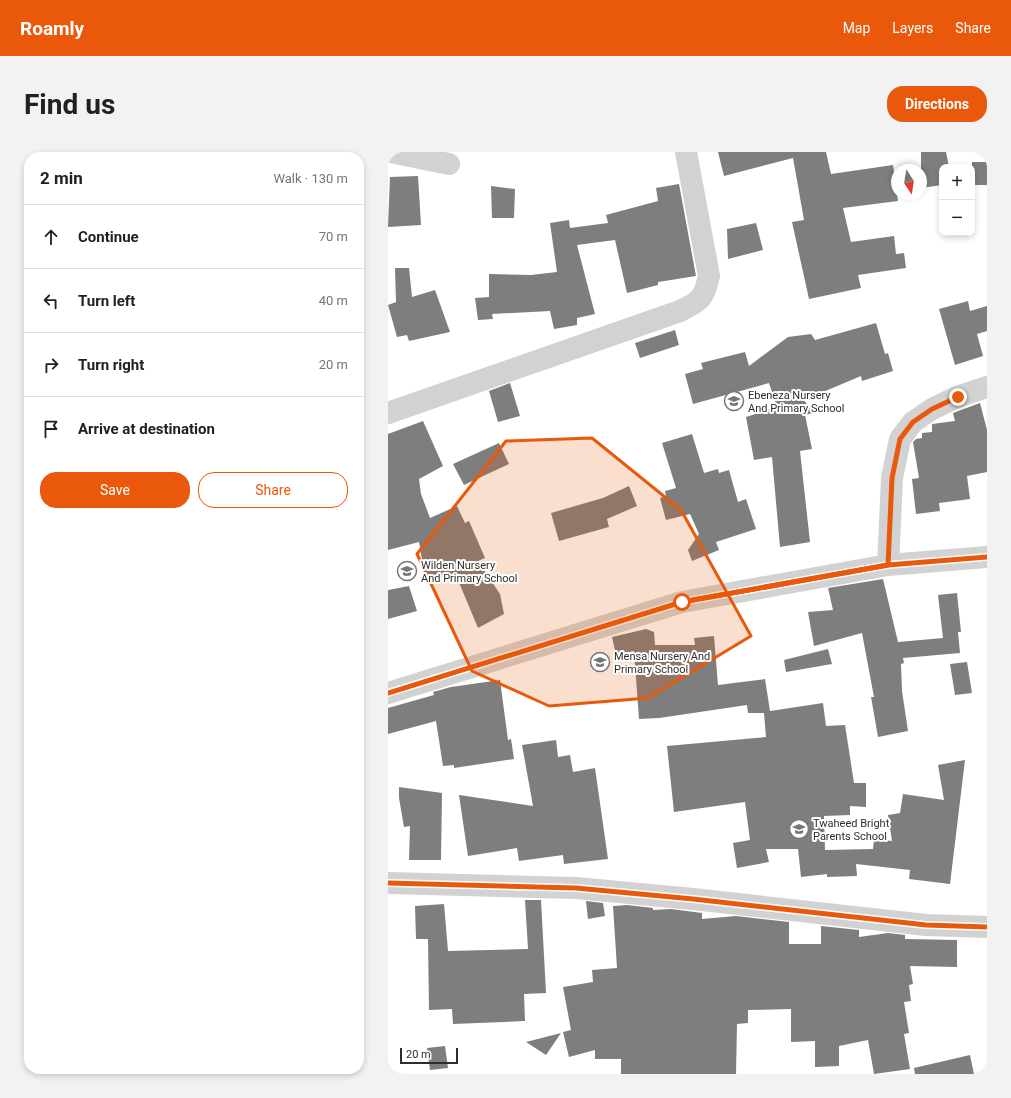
<!DOCTYPE html>
<meta charset="utf-8">
<style>
body{margin:0;font-family:Roboto,sans-serif;background:#f2f2f2;color:#202124}
.controls{position:absolute;right:12px;top:12px;display:grid;overflow:hidden;border-radius:8px;box-shadow:0 2px 6px #0003}
.controls button{width:36px;height:36px;display:grid;place-items:center;padding:0;border:0;border-bottom:1px solid #e0e0e0;background:#fff;color:#202124;font:20px sans-serif}
.compass{position:absolute;left:503px;top:12px;width:36px;height:36px;border-radius:50%;background:#fff;box-shadow:0 2px 6px #0003;rotate:168deg}
.scale{position:absolute;left:12px;bottom:10px;width:58px;box-sizing:border-box;padding-left:4px;border:2px solid #2d2d2d;border-top:0;font-size:11px;line-height:14px;white-space:nowrap;color:#2d2d2d;-webkit-text-stroke:3px #fff;paint-order:stroke}
.stop{position:absolute;width:12px;height:12px;margin:-9px;border:3px solid #ea580c;border-radius:50%;background:#fff}
.stop.end{background:#ea580c;border-color:#fff;box-shadow:0 1px 4px #0008}
.list{margin:0;padding:0;list-style:none}
h2{display:flex;justify-content:space-between;align-items:center;height:52px;margin:0;padding:0 16px;font-size:17px}
h2 small{font-size:13px;font-weight:400;color:#757577}
.list li{display:grid;grid-template-columns:26px 1fr auto;gap:12px;align-items:center;box-sizing:border-box;height:64px;padding:0 16px;border-top:1px solid #e0e0e0}
.list b{display:block;font-size:15px;white-space:nowrap}
.list em{font-size:13px;font-style:normal;color:#757577}
.actions{display:flex;gap:8px;padding:12px 16px}
.actions a{flex:1;padding:9px 0;border:1px solid #ea580c;border-radius:16px;text-align:center;font-size:14px;color:#ea580c}
.actions .main{background:#ea580c;color:#fff}
.icon{flex:none;width:22px;height:22px;fill:none;stroke:currentColor;stroke-width:2;stroke-linecap:round;stroke-linejoin:round}
.map{position:relative;flex:none;width:599px;height:922px;overflow:hidden;border-radius:16px}
header{display:flex;align-items:center;gap:24px;box-sizing:border-box;height:56px;padding:0 20px;background:#ea580c;color:#fff}
header strong{font-size:19px}
nav{display:flex;gap:22px;margin-inline-start:auto;font-size:14px}
.intro{display:flex;align-items:center;justify-content:space-between;box-sizing:border-box;height:96px;padding:0 24px}
h1{margin:0;font-size:28px}
.button{padding:10px 18px;border-radius:16px;background:#ea580c;color:#fff;font-size:14px;font-weight:700}
main{display:flex;gap:24px;padding:0 24px}
aside{flex:1;background:#fff;border-radius:16px;box-shadow:0 2px 6px #0003}
.map>svg:first-child{display:block}
.building{fill:#7e7e7e}
.lines{fill:none;stroke-linecap:round;stroke-linejoin:round}
.minor{stroke:#d2d2d2;stroke-width:22}
.cycleway-casing{stroke:#fff;stroke-width:8}
.cycleway{stroke:#e8590c;stroke-width:5}
.route{stroke:#ea580c;stroke-width:5}
.marked{fill:#e8590c;fill-opacity:0.2;stroke:#e8590c;stroke-width:3;stroke-linejoin:round}
.labels{text-anchor:middle;stroke-width:4;stroke-linejoin:round;paint-order:stroke}
.poi-label{font-size:11px;fill:#2d2d2d;stroke:#fff;text-anchor:start}
</style>
<header>
<strong>Roamly</strong>
<nav><a>Map</a><a>Layers</a><a>Share</a></nav>
</header>
<div class="intro"><h1>Find us</h1><a class="button">Directions</a></div>
<main>
<aside>
<h2>2 min<small>Walk · 130 m</small></h2>
<ul class="list">
<li><svg class="icon" aria-label="ahead" viewBox="0 0 24 24"><path d="M12 20V5M6 11l6-6 6 6"/></svg><div><b>Continue</b></div><em>70 m</em></li>
<li><svg class="icon" aria-label="left" viewBox="0 0 24 24"><path d="M17 20v-9H6M10 6l-5 5 5 5"/></svg><div><b>Turn left</b></div><em>40 m</em></li>
<li><svg class="icon" aria-label="right" viewBox="0 0 24 24"><path d="M7 20v-9h11M14 6l5 5-5 5"/></svg><div><b>Turn right</b></div><em>20 m</em></li>
<li><svg class="icon" aria-label="arrive" viewBox="0 0 24 24"><path d="M6 21V4h12l-3 4 3 4H6"/></svg><div><b>Arrive at destination</b></div></li>
</ul>
<div class="actions"><a class="main">Save</a><a>Share</a></div>
</aside>
<div class="map">
<svg width="599" height="922" viewBox="0 0 599 922">
<rect width="100%" height="100%" fill="#fff"/>
<path class="building" d="M 330,0 L 438,0 L 443,22 L 505,13 L 510,49 L 455,56 L 463,90 L 506,84 L 508,102 L 516,101 L 518,116 L 470,123 L 473,136 L 421,147 L 404,70 L 416,68 L 405,6 L 336,24 Z
M 533,0 L 558,0 L 561,15 L 554,15 L 554,33 L 533,36 Z
M 584,10 L 599,10 L 599,33 L 584,33 Z
M 30,24 L 33,73 L 0,75 L 2,25 Z
M 291,32 L 308,124 L 270,130 L 270,133 L 239,141 L 227,88 L 189,93 L 207,162 L 189,166 L 189,173 L 166,177 L 162,159 L 104,162 L 105,167 L 90,168 L 87,146 L 101,145 L 101,122 L 143,123 L 169,120 L 162,71 L 181,68 L 182,76 L 220,71 L 218,63 L 270,49 L 268,36 Z
M 103,34 L 127,37 L 126,66 L 104,66 Z
M 368,71 L 375,98 L 340,107 L 339,77 Z
M 7,116 L 21,116 L 24,145 L 47,138 L 62,180 L 21,189 L 19,183 L 9,185 L 0,153 L 8,150 Z
M 580,149 L 582,159 L 599,154 L 599,179 L 589,182 L 595,204 L 567,213 L 551,157 Z
M 488,171 L 497,202 L 500,201 L 505,219 L 474,229 L 473,224 L 416,248 L 425,261 L 417,263 L 424,297 L 412,299 L 422,390 L 392,395 L 384,305 L 366,308 L 358,265 L 389,255 L 381,231 L 305,252 L 297,222 L 315,217 L 313,211 L 357,200 L 361,214 L 400,185 L 423,182 L 427,188 Z
M 287,178 L 291,193 L 252,206 L 247,191 Z
M 122,231 L 132,264 L 110,270 L 101,239 Z
M 592,251 L 599,278 L 599,320 L 579,324 L 582,347 L 551,351 L 552,359 L 528,362 L 524,327 L 531,326 L 525,290 L 528,287 L 534,286 L 534,281 L 544,280 L 544,272 L 567,269 L 565,261 Z
M 35,269 L 55,314 L 31,327 L 33,342 L 42,366 L 69,354 L 77,371 L 81,369 L 97,406 L 90,409 L 112,442 L 116,462 L 90,476 L 67,421 L 38,430 L 31,390 L 0,398 L 0,282 Z
M 304,282 L 316,321 L 330,317 L 331,321 L 341,318 L 350,350 L 358,347 L 368,377 L 328,390 L 331,398 L 304,409 L 300,398 L 311,382 L 302,362 L 278,368 L 272,346 L 278,344 L 277,339 L 288,336 L 274,291 Z
M 111,291 L 121,312 L 76,333 L 65,312 Z
M 241,334 L 249,354 L 219,367 L 221,375 L 171,389 L 163,361 L 215,346 Z
M 495,427 L 510,490 L 555,486 L 550,443 L 569,441 L 573,480 L 570,480 L 572,501 L 515,506 L 516,511 L 513,512 L 514,539 L 520,579 L 490,585 L 483,545 L 486,545 L 474,481 L 426,494 L 420,460 L 445,458 L 440,436 Z
M 21,434 L 29,459 L 0,467 L 0,438 Z
M 258,477 L 266,480 L 267,493 L 307,493 L 306,486 L 326,484 L 330,533 L 377,527 L 382,559 L 435,551 L 438,574 L 457,573 L 466,631 L 478,631 L 478,655 L 462,654 L 462,663 L 436,664 L 437,698 L 485,697 L 486,687 L 504,689 L 500,663 L 512,661 L 515,642 L 556,648 L 550,613 L 577,608 L 562,732 L 521,727 L 522,718 L 468,712 L 469,724 L 439,725 L 439,722 L 413,725 L 410,697 L 378,697 L 381,710 L 349,716 L 345,691 L 362,688 L 357,650 L 286,660 L 279,594 L 378,585 L 376,561 L 360,561 L 359,553 L 271,566 L 251,567 L 246,499 L 228,503 L 224,485 Z
M 440,497 L 444,512 L 398,520 L 396,508 Z
M 579,510 L 584,541 L 567,543 L 562,512 Z
M 112,528 L 120,588 L 123,587 L 126,607 L 66,616 L 66,613 L 55,614 L 48,569 L 0,582 L 0,556 L 46,543 L 45,540 L 63,535 Z
M 168,588 L 170,605 L 182,603 L 185,620 L 207,616 L 220,707 L 176,712 L 175,703 L 131,709 L 129,696 L 80,704 L 71,643 L 145,654 L 134,593 Z
M 11,635 L 54,641 L 53,708 L 21,708 L 22,674 L 16,675 L 11,646 Z
M 137,748 L 153,748 L 158,841 L 136,842 L 137,869 L 65,872 L 64,857 L 41,858 L 40,787 L 28,787 L 27,754 L 56,752 L 60,799 L 140,797 Z
M 198,749 L 215,751 L 217,764 L 200,767 Z
M 239,753 L 265,756 L 265,758 L 283,757 L 314,761 L 314,767 L 348,764 L 401,770 L 401,792 L 433,792 L 433,774 L 471,778 L 471,785 L 500,781 L 517,783 L 517,787 L 569,788 L 569,815 L 522,814 L 525,832 L 521,833 L 523,849 L 516,850 L 521,881 L 516,882 L 522,917 L 486,922 L 480,888 L 451,894 L 451,914 L 427,915 L 427,889 L 403,890 L 403,857 L 360,858 L 360,871 L 349,872 L 348,922 L 233,922 L 233,907 L 207,907 L 207,898 L 181,905 L 175,880 L 183,878 L 175,835 L 205,830 L 204,818 L 229,816 L 225,754 Z
M 173,881 L 158,903 L 138,890 Z
M 57,894 L 60,916 L 42,918 L 39,896 Z
M 582,903 L 586,922 L 527,922 L 526,916 Z"/>
<g class="lines">
<path class="minor" d="M 2,0 L 61,12
M 0,261 L 292,159 C 313,149 316,146 321,124 L 298,0
M 500,413 L 504,326 L 512,287 L 525,270 L 544,257 L 569,245 L 599,235
M 0,541 L 294,450 L 500,413 L 599,405
M 0,731 L 188,736 L 305,747 L 538,773 L 599,775"/>
<defs>
<path id="cycleway" d="M 0,541 L 294,450 L 500,413 L 599,405
M 0,731 L 188,736 L 305,747 L 538,773 L 599,775"/>
</defs>
<use href="#cycleway" class="cycleway-casing"/>
<use href="#cycleway" class="cycleway"/>
</g>
<g class="lines">
<path class="route" d="M 294,450 L 500,413 L 504,326 L 512,287 L 525,270 L 544,257 L 570,245"/>
</g>
<path class="marked" d="M 204,286 L 293,358 L 363,484 L 260,546 L 161,554 L 84,519 L 29,402 L 118,289 Z"/>
<defs>
<symbol id="school-ring" viewBox="-11 -11 22 22"><circle r="9.5" fill="#fff" stroke="#767676" stroke-width="1.5"/><path d="M0-5L7-2L0 1L-7-2ZM-4 1L0 2.5L4 1V4Q0 6-4 4Z" fill="#767676"/></symbol>
</defs>
<g fill-rule="evenodd">
<use href="#school-ring" x="335" y="238" width="22" height="22"/>
<use href="#school-ring" x="8" y="408" width="22" height="22"/>
<use href="#school-ring" x="201" y="499" width="22" height="22"/>
<use href="#school-ring" x="400" y="666" width="22" height="22"/>
</g>
<g class="labels">
<g class="poi-label">
<text x="360" y="247">Ebeneza Nursery<tspan x="360" dy="13">And Primary School</tspan></text>
<text x="33" y="417">Wilden Nursery<tspan x="33" dy="13">And Primary School</tspan></text>
<text x="226" y="508">Mensa Nursery And<tspan x="226" dy="13">Primary School</tspan></text>
<text x="425" y="675">Twaheed Bright<tspan x="425" dy="13">Parents School</tspan></text>
</g>
</g>
</svg>
<div class="controls">
<button>+</button>
<button>−</button>
</div>
<svg class="compass" viewBox="-18 -18 36 36"><path d="M0-13l5 13h-10z" fill="#e53935"/><path d="M0 13l5-13h-10z" fill="#757577"/></svg>
<div class="scale">20 m</div>
<div class="stop" style="left:294px;top:450px"></div>
<div class="stop end" style="left:570px;top:245px"></div>
</div>
</main>
